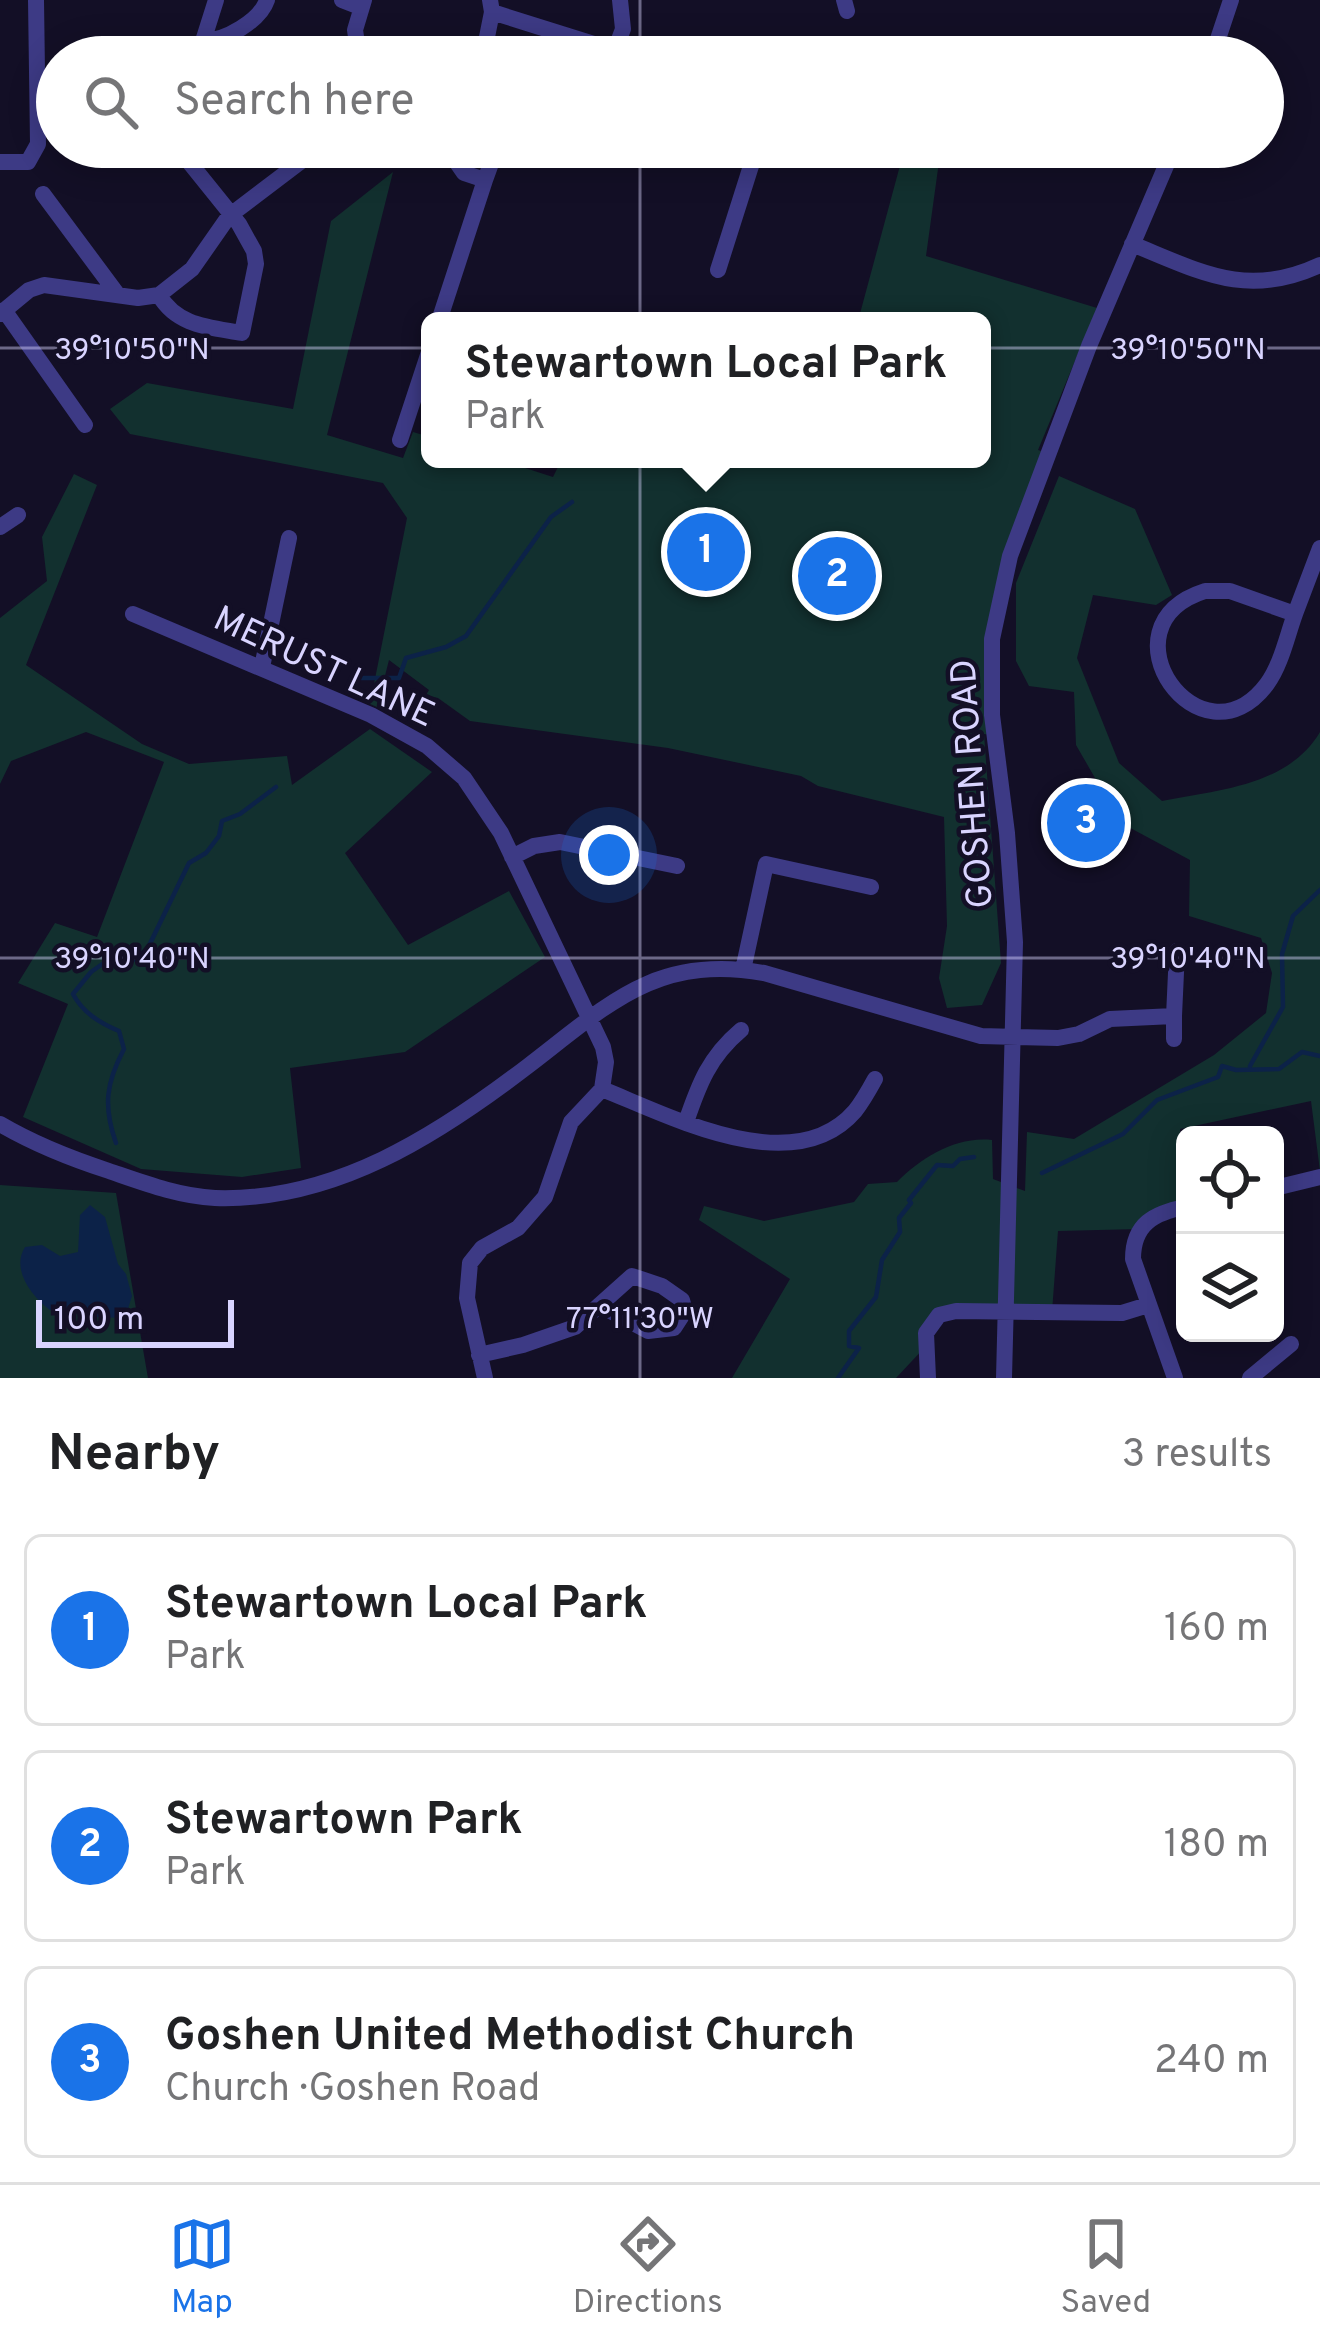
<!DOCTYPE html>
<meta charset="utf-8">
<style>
body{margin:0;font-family:Overpass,sans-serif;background:#f6f6f6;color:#202124}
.controls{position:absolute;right:36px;bottom:36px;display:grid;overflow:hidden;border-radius:18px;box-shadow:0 6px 30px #0003}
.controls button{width:108px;height:108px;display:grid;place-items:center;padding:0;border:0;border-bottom:3px solid #e0e0e0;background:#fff;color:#202124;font:60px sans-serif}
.scale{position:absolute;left:36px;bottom:30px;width:198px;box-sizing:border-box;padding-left:12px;border:6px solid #d9d4ff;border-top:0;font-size:33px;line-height:42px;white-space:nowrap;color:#d9d4ff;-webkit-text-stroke:9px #130f26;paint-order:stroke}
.you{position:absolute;left:609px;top:855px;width:42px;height:42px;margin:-30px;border:9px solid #fff;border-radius:50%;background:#1a73e8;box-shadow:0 0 0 18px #1a73e833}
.badge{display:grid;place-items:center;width:78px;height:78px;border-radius:50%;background:#1a73e8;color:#fff;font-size:39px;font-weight:700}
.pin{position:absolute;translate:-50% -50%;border:6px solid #fff;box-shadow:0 3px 12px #0006}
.popup{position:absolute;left:421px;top:312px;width:570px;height:156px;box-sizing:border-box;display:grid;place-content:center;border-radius:18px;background:#fff;filter:drop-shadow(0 3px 9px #0005);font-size:39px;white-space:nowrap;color:#757577}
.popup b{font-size:45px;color:#202124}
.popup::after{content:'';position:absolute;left:50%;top:100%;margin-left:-24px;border:24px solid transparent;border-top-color:#fff}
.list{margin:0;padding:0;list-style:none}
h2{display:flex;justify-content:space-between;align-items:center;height:156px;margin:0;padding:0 48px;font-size:51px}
h2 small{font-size:39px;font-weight:400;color:#757577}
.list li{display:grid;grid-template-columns:78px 1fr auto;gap:36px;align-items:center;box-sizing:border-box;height:192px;margin:0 24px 24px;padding:0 24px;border:3px solid #e0e0e0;border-radius:18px}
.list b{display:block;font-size:45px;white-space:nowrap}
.list p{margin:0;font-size:39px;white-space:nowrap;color:#757577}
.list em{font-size:39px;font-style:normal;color:#757577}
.icon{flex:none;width:66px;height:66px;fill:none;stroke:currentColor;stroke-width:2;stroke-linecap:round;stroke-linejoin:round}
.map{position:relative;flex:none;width:1320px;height:1378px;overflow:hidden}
.search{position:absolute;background:#fff;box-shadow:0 6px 30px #0003;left:36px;right:36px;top:36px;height:132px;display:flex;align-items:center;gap:30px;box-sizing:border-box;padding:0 42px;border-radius:66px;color:#757577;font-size:45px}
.sheet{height:804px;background:#fff}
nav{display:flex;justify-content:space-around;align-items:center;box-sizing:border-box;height:168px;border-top:3px solid #e0e0e0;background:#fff;font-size:33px;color:#757577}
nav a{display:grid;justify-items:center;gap:6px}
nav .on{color:#1a73e8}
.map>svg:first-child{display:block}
.green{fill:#12302f}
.water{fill:#0c2248}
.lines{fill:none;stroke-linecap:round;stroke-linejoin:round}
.stream{stroke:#0c2248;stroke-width:4.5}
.minor{stroke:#3d3a85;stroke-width:16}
.ticks{fill:none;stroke:#d9d4ff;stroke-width:3;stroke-opacity:0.45}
.labels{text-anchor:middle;stroke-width:9;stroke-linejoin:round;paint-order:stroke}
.street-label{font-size:36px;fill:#d9d4ff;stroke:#130f26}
.ticks-label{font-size:30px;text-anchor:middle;fill:#d9d4ff;stroke:#130f26;stroke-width:9;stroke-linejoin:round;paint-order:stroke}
</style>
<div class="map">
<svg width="1320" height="1378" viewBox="0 0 1320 1378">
<rect width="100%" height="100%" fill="#130f26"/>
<path class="green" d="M 905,147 L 941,147 L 926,256 L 1097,308 L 1038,450 L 1047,453 L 1000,587 L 991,735 L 984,734 L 1001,963 L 982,1005 L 947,1008 L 939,978 L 947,926 L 944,817 L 818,786 L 801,776 L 668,748 L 470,721 L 438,698 L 426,695 L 429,690 L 389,660 L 377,707 L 370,704 L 407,518 L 383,483 L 130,434 L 110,409 L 147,383 L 293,409 L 331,221 L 393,172 L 327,435 L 403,458 L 413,432 L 430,437 L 430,459 L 497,459 L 553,477 L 562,459 L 982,459 L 982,321 L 858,321 Z
M 74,474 L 97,485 L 26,665 L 142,744 L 189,764 L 287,756 L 292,785 L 370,729 L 432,772 L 345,853 L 408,945 L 509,891 L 545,957 L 405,1052 L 290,1068 L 301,1168 L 242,1177 L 141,1169 L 23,1117 L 68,1004 L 18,983 L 55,923 L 97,937 L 164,762 L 86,732 L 11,761 L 0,784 L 0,618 L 47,581 L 42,537 Z
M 1059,476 L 1135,509 L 1172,595 L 1156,605 L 1093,595 L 1077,658 L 1119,763 L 1162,801 C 1218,790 1288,786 1320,732 L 1320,1171 L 1311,1101 L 1180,1129 L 1180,1208 L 1139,1229 L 1058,1231 L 1052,1312 L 939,1315 L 926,1346 L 896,1378 L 732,1378 L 790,1279 L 699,1220 L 704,1206 L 764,1221 L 854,1202 L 868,1184 L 897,1182 C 922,1157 956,1136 992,1140 L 993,1179 L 1025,1191 L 1027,1132 L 1074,1139 L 1214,1055 L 1266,1013 L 1272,973 L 1261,938 L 1189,916 L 1190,860 L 1121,823 L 1076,745 L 1074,692 L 1029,686 L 1016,661 L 1016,583 Z
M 0,1185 L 116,1193 L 148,1378 L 0,1378 Z"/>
<path class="water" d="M 90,1205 L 105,1217 L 118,1264 L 126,1274 L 132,1296 L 125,1318 L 96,1317 L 79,1307 L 50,1310 C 31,1296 11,1269 25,1247 L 42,1245 L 60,1256 L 78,1252 L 80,1215 Z"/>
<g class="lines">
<path class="stream" d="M 353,678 L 399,678 L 406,658 L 446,647 L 466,636 L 551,517 L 572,502
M 1250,1066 L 1283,1007 L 1282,954 L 1293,916 L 1320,890
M 116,1143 C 103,1106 106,1083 124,1049 L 119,1031 C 100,1023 83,1013 73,994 L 91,972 L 118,953 L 129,961 L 144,956 L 189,863 L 206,853 L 219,836 L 222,821 L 240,814 L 276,787
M 1042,1173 L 1123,1134 L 1157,1100 L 1218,1077 L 1222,1066 L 1236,1070 L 1279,1069 L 1302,1052 L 1320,1056
M 838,1378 L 859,1348 L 849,1346 L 849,1331 L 876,1297 L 882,1260 L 900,1232 L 899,1218 L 911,1203 L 909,1200 L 937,1165 L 953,1166 L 960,1159 L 974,1157"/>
<path class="minor" d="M 342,0 L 360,7
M 844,0 L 847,11
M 492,12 L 635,57
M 203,41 C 225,41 260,21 267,0
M 615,50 L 623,29 L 620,0
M 198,57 L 216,0
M 359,57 L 355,30 L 364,0
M 483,57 L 492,12 L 490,0
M 816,57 L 838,50 L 849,54 L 849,57
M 1212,57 L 1231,0
M 0,162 L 28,162 L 38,144 L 36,0
M 485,180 L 497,147
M 43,194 L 118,295
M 1132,244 C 1201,272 1247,299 1320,265
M 718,270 L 757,147
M 159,295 C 177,326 209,327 242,333 L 256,264 L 254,251 L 239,224 L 177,147
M 4,310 L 85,425
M 0,314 L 29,290 L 44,285 L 138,298 L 159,295 L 192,269 L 229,216 L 320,147
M 439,321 L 485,180 L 464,173 L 446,147
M 400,440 L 430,349
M 0,527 L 18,515
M 1205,591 L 1230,591 L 1295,614 C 1287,636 1281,665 1267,684 C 1201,772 1096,626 1205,591 Z
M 133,614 L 371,715 L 427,746 L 464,778 L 501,833 L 603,1047 L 606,1062 L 602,1089 L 571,1122 L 545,1197 L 518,1228 L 482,1248 L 470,1263 L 467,1298 L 485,1378
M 1295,614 L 1320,548
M 262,667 L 289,538
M 512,857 L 534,846 L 560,842 L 677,866
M 743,970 L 766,864 L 871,887
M 1174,1039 L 1174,1016
M 602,1089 C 670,1116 794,1182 855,1111 C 863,1101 869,1090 875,1079
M 686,1122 C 699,1084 709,1057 741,1030
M 0,1124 C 34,1144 72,1159 109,1171 C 144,1183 178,1196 215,1198 C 334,1202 438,1135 528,1066 C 609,1004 656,954 764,973 L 981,1036 L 1058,1038 L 1079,1034 L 1110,1019 L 1174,1016 L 1177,951
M 1275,1188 L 1320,1177
M 479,1355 L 523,1345 L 575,1327 L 632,1276 L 662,1286 L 682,1300 L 685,1311 L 674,1328 L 648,1331 L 601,1306
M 928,1378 L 926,1333 L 939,1315 L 956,1311 L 1122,1313 L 1148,1305
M 1004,1378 L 1015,942 L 1007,833 L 992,715 L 992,639 L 1010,556 L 1089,346 L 1174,147
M 1175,1378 L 1133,1259 C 1133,1224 1154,1213 1185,1207
M 1250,1378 L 1291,1344"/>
</g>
<path class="ticks" d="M 640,0 L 640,57M 640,147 L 640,1378M 0,348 L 1320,348M 0,958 L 1320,958"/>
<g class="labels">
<g class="street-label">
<text transform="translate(325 665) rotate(25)" y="13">MERUST LANE</text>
<text transform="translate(970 784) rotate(-94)" y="13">GOSHEN ROAD</text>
</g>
</g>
<g class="ticks-label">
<text x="132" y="359">39°10'50"N</text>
<text x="1188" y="359">39°10'50"N</text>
<text x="132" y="968">39°10'40"N</text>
<text x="1188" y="968">39°10'40"N</text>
<text x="640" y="1328">77°11'30"W</text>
</g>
</svg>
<div class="controls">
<button><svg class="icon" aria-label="locate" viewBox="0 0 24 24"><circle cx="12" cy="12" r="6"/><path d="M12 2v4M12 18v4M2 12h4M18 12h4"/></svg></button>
<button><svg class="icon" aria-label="layers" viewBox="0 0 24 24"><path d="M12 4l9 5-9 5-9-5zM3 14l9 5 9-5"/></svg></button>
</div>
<div class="scale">100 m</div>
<div class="you"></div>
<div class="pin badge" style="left:706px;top:552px">1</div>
<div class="popup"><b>Stewartown Local Park</b>Park</div>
<div class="pin badge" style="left:837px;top:576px">2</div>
<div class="pin badge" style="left:1086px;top:823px">3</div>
<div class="search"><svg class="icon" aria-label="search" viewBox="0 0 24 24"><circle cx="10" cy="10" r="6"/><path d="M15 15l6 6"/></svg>Search here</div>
</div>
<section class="sheet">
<h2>Nearby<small>3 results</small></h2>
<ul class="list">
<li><span class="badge">1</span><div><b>Stewartown Local Park</b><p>Park</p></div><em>160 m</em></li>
<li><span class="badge">2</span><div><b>Stewartown Park</b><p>Park</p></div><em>180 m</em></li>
<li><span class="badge">3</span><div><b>Goshen United Methodist Church</b><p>Church · Goshen Road</p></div><em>240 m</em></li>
</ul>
</section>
<nav>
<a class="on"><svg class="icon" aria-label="map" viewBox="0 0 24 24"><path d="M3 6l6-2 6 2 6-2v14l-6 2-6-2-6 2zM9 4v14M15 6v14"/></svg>Map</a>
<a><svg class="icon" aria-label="directions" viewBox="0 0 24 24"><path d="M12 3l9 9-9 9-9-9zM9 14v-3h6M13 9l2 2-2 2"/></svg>Directions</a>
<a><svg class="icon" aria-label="saved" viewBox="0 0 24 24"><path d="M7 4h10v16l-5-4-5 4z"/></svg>Saved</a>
</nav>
